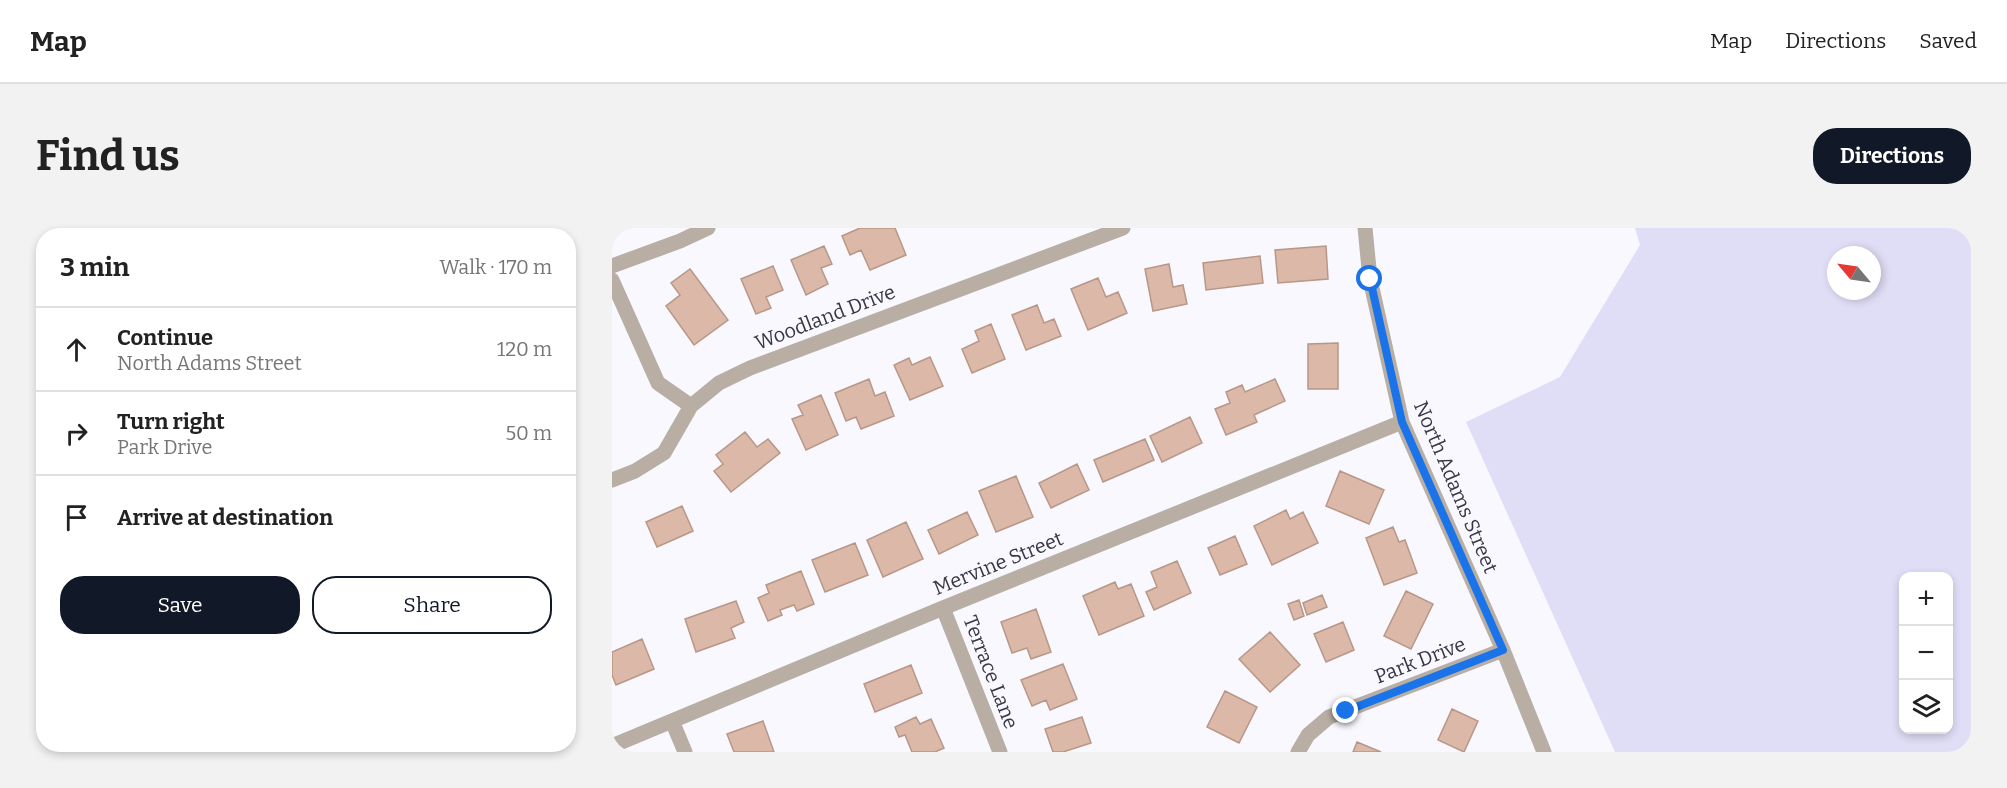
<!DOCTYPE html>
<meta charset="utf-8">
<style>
body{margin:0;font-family:Bitter,serif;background:#f2f2f2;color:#222}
.controls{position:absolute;right:18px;bottom:18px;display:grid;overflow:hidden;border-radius:12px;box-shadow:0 3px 9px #0003}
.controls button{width:54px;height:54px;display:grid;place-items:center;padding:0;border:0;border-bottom:2px solid #e0e0e0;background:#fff;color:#222;font:30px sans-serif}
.compass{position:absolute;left:1215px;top:18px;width:54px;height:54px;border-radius:50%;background:#fff;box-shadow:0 3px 9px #0003;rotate:299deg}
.stop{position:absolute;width:18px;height:18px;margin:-14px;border:4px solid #1a73e8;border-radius:50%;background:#fff}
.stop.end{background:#1a73e8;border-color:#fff;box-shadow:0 2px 6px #0008}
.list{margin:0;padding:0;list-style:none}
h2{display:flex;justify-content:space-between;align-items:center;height:78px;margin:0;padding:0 24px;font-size:26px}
h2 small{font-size:20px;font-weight:400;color:#767676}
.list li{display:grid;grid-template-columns:39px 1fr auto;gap:18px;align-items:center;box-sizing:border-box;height:84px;padding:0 24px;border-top:2px solid #e0e0e0}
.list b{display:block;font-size:22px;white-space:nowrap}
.list p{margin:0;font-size:20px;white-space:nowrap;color:#767676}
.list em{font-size:20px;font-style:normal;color:#767676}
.actions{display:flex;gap:12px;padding:18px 24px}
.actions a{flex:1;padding:14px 0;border:2px solid #111827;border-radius:24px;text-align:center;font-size:21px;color:#111827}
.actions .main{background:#111827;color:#fff}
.icon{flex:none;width:33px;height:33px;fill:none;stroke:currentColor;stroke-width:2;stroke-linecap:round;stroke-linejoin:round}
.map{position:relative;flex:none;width:1359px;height:524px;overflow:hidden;border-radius:24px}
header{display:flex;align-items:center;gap:36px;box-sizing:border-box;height:84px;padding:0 30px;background:#fff;border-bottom:2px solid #e0e0e0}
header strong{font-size:28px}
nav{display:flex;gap:33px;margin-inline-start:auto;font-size:21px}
.intro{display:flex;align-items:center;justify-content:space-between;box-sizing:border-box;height:144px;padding:0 36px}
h1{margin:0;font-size:42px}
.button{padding:15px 27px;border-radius:24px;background:#111827;color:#fff;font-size:21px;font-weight:700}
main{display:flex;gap:36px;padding:0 36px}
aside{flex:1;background:#fff;border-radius:24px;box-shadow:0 3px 9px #0003}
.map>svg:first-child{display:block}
.green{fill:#e0ddf6;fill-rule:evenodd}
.building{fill:#dbb8a8;stroke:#b89787;stroke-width:1.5}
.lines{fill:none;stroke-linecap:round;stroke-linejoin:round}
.minor{stroke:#b8aea4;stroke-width:15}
.route{stroke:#1a73e8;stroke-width:8}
.labels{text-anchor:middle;stroke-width:4.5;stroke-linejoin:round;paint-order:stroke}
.street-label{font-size:20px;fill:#393745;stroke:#f9f8ff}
</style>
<header>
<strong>Map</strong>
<nav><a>Map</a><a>Directions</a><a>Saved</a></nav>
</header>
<div class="intro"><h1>Find us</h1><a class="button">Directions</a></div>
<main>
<aside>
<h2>3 min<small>Walk · 170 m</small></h2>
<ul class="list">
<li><svg class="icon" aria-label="ahead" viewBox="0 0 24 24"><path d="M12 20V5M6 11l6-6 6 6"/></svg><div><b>Continue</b><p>North Adams Street</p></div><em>120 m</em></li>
<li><svg class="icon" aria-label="right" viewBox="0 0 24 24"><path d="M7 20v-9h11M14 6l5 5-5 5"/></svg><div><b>Turn right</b><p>Park Drive</p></div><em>50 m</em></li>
<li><svg class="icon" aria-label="arrive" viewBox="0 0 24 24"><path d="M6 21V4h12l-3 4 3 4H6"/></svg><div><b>Arrive at destination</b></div></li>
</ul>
<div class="actions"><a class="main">Save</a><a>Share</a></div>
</aside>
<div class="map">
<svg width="1359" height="524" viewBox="0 0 1359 524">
<rect width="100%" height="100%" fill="#f9f8ff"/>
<path class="green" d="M 1023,0 L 1359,0 L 1359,524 L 1003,524 L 854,194 L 948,149 L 1028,17 ZM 1224,27 L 1260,27 L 1260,63 L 1224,63 ZM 1292,349 L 1336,349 L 1336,502 L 1292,502 Z"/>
<path class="building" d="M 248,0 L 283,0 L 294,27 L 258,42 L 249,22 L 238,27 L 230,8 Z
M 212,18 L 220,36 L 209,40 L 216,56 L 194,67 L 179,32 Z
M 714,18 L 716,51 L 666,55 L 663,22 Z
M 648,28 L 651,55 L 594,62 L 591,35 Z
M 557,36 L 561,59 L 571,57 L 575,76 L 541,83 L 533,41 Z
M 161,38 L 171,62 L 154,69 L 159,80 L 144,86 L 129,51 Z
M 78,41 L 116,92 L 82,117 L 54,78 L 68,67 L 59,55 Z
M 486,50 L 494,69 L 506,64 L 515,85 L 476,102 L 459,61 Z
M 425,77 L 432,95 L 442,91 L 449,108 L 414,122 L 400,87 Z
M 379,96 L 393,131 L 360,145 L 350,121 L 367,113 L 363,103 Z
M 726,115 L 726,161 L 696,161 L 696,116 Z
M 318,129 L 331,158 L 298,172 L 282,137 L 297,130 L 300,137 Z
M 257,151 L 263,168 L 273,164 L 282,188 L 249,201 L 244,189 L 234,193 L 223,165 Z
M 663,151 L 673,173 L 642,187 L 645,194 L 614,207 L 603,181 L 618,175 L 614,164 L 630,157 L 633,164 Z
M 209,167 L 226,207 L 194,222 L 180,191 L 191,187 L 186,177 Z
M 578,189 L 590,215 L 550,234 L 538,208 Z
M 133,204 L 145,219 L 156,211 L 168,225 L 119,264 L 102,243 L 111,236 L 104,227 Z
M 533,211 L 542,232 L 491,254 L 482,232 Z
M 465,236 L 477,262 L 439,280 L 427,255 Z
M 728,243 L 772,262 L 757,296 L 714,278 Z
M 404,248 L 421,289 L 384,304 L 367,263 Z
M 70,278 L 81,303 L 45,319 L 34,294 Z
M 674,282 L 678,291 L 691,284 L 706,315 L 660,337 L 642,298 Z
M 355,284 L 366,307 L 327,326 L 316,302 Z
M 294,294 L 311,331 L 271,349 L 255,312 Z
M 781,299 L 787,314 L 793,312 L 805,345 L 772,357 L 754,310 Z
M 623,308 L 635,336 L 608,347 L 596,320 Z
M 243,315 L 256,347 L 213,364 L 200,332 Z
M 565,333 L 579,365 L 542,382 L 534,364 L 545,359 L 539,344 Z
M 189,343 L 202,376 L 185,383 L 182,377 L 168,382 L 170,387 L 156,393 L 146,370 L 157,365 L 154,357 Z
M 503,354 L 506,361 L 519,356 L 532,388 L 487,407 L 471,368 Z
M 794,363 L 821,376 L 799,421 L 772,408 Z
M 710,367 L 715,379 L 695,387 L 691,375 Z
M 687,372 L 692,388 L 682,392 L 676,376 Z
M 124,373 L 132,394 L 119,400 L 123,410 L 84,424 L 73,391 Z
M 424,381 L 439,424 L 419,431 L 415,420 L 400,425 L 389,394 Z
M 731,394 L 742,422 L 714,434 L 702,406 Z
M 658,404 L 688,437 L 658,464 L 627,431 Z
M 30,411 L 42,441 L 4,457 L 0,447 L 0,424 Z
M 451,436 L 465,471 L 438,482 L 434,472 L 420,478 L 409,452 Z
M 299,437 L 310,465 L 263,484 L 252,456 Z
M 613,463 L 645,479 L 627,515 L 595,499 Z
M 840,481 L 866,493 L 852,524 L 826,512 Z
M 304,489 L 308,496 L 319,491 L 332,520 L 323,524 L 300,524 L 293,507 L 287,509 L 283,499 Z
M 470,489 L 479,515 L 451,524 L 441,524 L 433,501 Z
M 151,493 L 162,524 L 122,524 L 115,506 Z
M 745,514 L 769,524 L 741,524 Z"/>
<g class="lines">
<path class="minor" d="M 753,0 L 758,51 L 790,194 L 891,422 L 932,524
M 0,38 L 68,13 L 96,0
M 0,52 L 46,155 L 79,178
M 0,252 L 23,243 L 52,225 L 79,178 L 107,155 L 138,140 L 511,0
M 331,380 L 388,524
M 60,493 L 73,524
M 0,518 L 331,380 L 790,194
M 686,524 L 696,507 L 717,489 L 891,422"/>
</g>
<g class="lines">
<path class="route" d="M 734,483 L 891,422 L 790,194 L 758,51"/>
</g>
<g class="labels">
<g class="street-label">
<text transform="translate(213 89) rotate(-21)" y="7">Woodland Drive</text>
<text transform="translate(844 259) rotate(67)" y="7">North Adams Street</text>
<text transform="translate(386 335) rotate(-22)" y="7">Mervine Street</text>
<text transform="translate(808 432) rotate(-21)" y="7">Park Drive</text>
<text transform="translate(379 444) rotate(69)" y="7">Terrace Lane</text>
</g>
</g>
</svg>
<div class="controls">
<button>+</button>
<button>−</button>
<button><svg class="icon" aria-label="layers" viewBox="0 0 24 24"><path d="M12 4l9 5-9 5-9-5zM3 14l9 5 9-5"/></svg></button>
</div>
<svg class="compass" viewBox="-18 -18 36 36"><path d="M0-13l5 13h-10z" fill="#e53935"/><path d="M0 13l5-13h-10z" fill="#767676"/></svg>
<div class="stop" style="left:758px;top:51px"></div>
<div class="stop end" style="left:734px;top:483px"></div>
</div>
</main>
